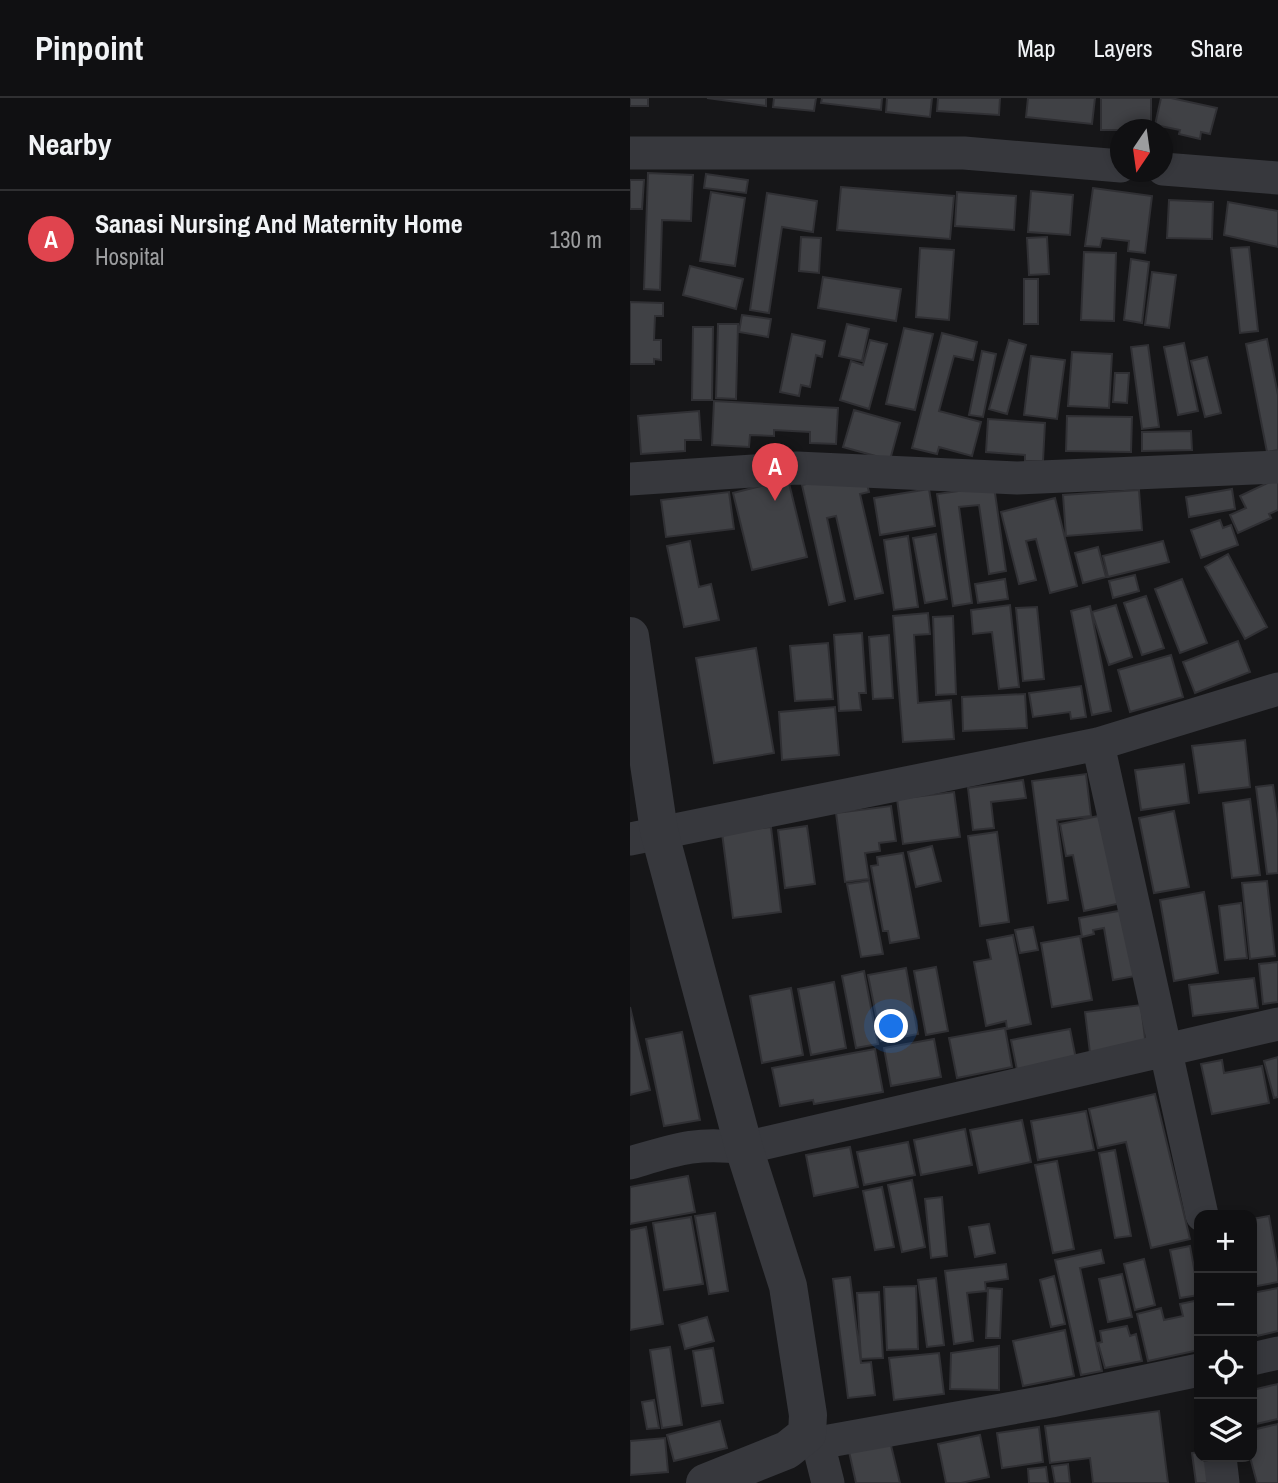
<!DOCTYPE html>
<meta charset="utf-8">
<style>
body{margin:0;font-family:"Archivo Narrow",sans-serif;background:#1e1e20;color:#f1f3f6}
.controls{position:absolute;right:21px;bottom:21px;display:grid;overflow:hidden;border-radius:14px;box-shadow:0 4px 10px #0003}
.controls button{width:63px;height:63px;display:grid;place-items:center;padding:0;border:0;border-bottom:2px solid #303032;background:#101012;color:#f1f3f6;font:35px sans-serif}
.compass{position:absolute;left:480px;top:21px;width:63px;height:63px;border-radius:50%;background:#101012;box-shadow:0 4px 10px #0003;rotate:193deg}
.you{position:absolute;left:262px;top:929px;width:24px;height:24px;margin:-18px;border:5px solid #fff;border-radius:50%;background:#1a73e8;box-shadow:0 0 0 10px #1a73e833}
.badge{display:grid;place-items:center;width:46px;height:46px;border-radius:50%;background:#f2b134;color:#fff;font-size:23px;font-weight:700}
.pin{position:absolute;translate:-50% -58px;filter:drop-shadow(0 2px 4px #0008)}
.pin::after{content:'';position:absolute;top:37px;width:24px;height:21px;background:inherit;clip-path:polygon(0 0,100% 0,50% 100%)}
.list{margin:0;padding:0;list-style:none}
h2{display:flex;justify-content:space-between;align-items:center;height:91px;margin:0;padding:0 28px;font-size:30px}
h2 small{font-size:23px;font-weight:400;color:#9c9d9f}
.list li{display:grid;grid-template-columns:46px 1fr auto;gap:21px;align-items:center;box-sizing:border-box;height:98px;padding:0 28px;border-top:2px solid #303032}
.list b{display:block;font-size:26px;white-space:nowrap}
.list p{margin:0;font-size:23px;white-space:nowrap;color:#9c9d9f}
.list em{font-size:23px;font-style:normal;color:#9c9d9f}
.icon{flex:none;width:38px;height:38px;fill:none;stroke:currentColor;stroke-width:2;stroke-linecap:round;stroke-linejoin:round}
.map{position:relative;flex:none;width:648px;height:1385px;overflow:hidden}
header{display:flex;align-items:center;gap:42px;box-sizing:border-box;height:98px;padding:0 35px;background:#101012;border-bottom:2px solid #303032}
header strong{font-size:33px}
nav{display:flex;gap:38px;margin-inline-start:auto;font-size:24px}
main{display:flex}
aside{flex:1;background:#101012}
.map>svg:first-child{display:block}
.building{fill:#404145;stroke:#303034;stroke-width:2}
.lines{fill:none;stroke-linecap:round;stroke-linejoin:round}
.minor{stroke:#37383d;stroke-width:33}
.tertiary{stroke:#37383d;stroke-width:38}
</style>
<header>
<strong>Pinpoint</strong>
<nav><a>Map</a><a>Layers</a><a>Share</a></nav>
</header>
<main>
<aside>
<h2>Nearby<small></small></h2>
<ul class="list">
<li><span class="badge" style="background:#e0444e">A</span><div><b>Sanasi Nursing And Maternity Home</b><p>Hospital</p></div><em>130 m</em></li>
</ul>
</aside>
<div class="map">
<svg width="648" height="1385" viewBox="0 0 648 1385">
<rect width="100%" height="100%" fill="#161618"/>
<path class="building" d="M 0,0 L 18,0 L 18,8 L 0,8 Z
M 77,0 L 136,0 L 136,8 Z
M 144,0 L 186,0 L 184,13 L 143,9 Z
M 192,0 L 252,0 L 251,12 L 191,5 Z
M 257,0 L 302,0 L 300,19 L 256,14 Z
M 308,0 L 370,0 L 369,17 L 307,13 Z
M 398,0 L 465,0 L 462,26 L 396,19 Z
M 471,0 L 521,0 L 521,32 L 471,32 Z
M 531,0 L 541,0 L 587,10 L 580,36 L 571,34 L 570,41 L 549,36 L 550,32 L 525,27 Z
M 18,75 L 63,77 L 61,123 L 32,122 L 30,192 L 14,191 Z
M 76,76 L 118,82 L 116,95 L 74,90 Z
M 0,82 L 14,82 L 12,111 L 0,111 Z
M 211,89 L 324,98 L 320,141 L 207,132 Z
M 463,90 L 522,98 L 515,155 L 498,153 L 499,143 L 472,140 L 470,149 L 455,148 Z
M 401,93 L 443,97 L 440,137 L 398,134 Z
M 81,94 L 115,100 L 105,168 L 70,163 Z
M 327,94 L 386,98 L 384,132 L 325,128 Z
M 137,95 L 187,103 L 183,134 L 152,129 L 139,215 L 120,212 Z
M 539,102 L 583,104 L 582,141 L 537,140 Z
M 598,104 L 648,113 L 648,149 L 594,137 Z
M 171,139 L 191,140 L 189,175 L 169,173 Z
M 417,139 L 419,176 L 399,177 L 397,140 Z
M 619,149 L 628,233 L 610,235 L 601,150 Z
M 290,150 L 324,152 L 319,222 L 286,219 Z
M 454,154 L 486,155 L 484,223 L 451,222 Z
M 501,161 L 519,164 L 512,225 L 494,222 Z
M 60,168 L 113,181 L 106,211 L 53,197 Z
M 522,174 L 546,177 L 539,230 L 515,227 Z
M 193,179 L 271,191 L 266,223 L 188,210 Z
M 394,181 L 408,181 L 408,226 L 394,226 Z
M 0,204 L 33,205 L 33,218 L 25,218 L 24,242 L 31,242 L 31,262 L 24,261 L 24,266 L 0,266 Z
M 112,217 L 141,221 L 138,239 L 109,234 Z
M 88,226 L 108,226 L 106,301 L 86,300 Z
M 217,226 L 239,231 L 232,263 L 209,258 Z
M 63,229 L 83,229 L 82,302 L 62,302 Z
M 274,230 L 303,236 L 285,312 L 256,306 Z
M 312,235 L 347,244 L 343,262 L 324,258 L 309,313 L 351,324 L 342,358 L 309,349 L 307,356 L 282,350 Z
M 162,236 L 195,243 L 192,259 L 186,257 L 180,289 L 171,287 L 169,298 L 150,294 Z
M 637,241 L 648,297 L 648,352 L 637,354 L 616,246 Z
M 240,242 L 257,246 L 239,311 L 210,302 L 221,263 L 233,267 Z
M 379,242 L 396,247 L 377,316 L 359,311 Z
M 554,245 L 568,313 L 548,317 L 534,249 Z
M 518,247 L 529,329 L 512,331 L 501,249 Z
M 352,253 L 366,256 L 353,319 L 339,317 Z
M 442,254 L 482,256 L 479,310 L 438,308 Z
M 401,258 L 435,262 L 427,321 L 394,317 Z
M 577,259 L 591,315 L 575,319 L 561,263 Z
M 485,275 L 499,275 L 497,305 L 483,304 Z
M 84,303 L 208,310 L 206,346 L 180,345 L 180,334 L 144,332 L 144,338 L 120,337 L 119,349 L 82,347 Z
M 224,312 L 270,325 L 260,362 L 213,349 Z
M 69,313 L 71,342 L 55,342 L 55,353 L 11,356 L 8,318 Z
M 437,318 L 502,319 L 501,354 L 436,353 Z
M 358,321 L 415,325 L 413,363 L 395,363 L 395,357 L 356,354 Z
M 561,333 L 562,352 L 512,353 L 512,334 Z
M 234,373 L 239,394 L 230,396 L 253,495 L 225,501 L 206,418 L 197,420 L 215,503 L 199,507 L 172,387 Z
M 648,380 L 648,412 L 639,416 L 641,420 L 608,435 L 600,417 L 616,410 L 610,398 Z
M 158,381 L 177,459 L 122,472 L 103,395 Z
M 364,388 L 376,473 L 359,476 L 349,407 L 329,409 L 342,505 L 323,508 L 307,396 Z
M 299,391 L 305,428 L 250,437 L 244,400 Z
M 602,391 L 605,411 L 559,419 L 556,399 Z
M 509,392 L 512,432 L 436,438 L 433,397 Z
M 99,394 L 104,431 L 36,439 L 31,402 Z
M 425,400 L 447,488 L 420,495 L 406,441 L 396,443 L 406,482 L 389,486 L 371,414 Z
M 590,422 L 593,430 L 601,427 L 608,447 L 571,460 L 561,432 Z
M 306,436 L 317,501 L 295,505 L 283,440 Z
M 278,438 L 288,509 L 264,512 L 254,442 Z
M 60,443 L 69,489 L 81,486 L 89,522 L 54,529 L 37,448 Z
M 533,443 L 539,464 L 478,479 L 473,458 Z
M 468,449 L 476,479 L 453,485 L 445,455 Z
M 598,456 L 637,529 L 615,541 L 575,469 Z
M 505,477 L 509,493 L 483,500 L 479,483 Z
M 375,481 L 378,501 L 348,505 L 345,486 Z
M 552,481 L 577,545 L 550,555 L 525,491 Z
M 516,498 L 534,550 L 512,557 L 494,505 Z
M 380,507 L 389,589 L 369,591 L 362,534 L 343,536 L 341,512 Z
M 486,507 L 502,559 L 479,567 L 462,514 Z
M 460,508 L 481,613 L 462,617 L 441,513 Z
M 407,509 L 414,581 L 393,583 L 386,510 Z
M 298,515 L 300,536 L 284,537 L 288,605 L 321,602 L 324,641 L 273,644 L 263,518 Z
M 323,518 L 326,596 L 306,597 L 303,519 Z
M 232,535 L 236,595 L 229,595 L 231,612 L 209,613 L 204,537 Z
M 259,537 L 263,600 L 243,601 L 239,539 Z
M 608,543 L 620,574 L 565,595 L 553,564 Z
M 198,545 L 203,601 L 165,603 L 160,548 Z
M 126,550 L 144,655 L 84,665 L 66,560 Z
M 541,557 L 553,599 L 500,614 L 488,572 Z
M 451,588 L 456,619 L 441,621 L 440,614 L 403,619 L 399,595 Z
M 395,596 L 397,630 L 333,633 L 332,599 Z
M 205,609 L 209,657 L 152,662 L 149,614 Z
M 615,642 L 620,689 L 569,695 L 562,648 Z
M 554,666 L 559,705 L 511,712 L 505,672 Z
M 456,676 L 461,718 L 427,722 L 438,802 L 418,805 L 402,683 Z
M 393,682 L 396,700 L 361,704 L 364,730 L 343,732 L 338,690 Z
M 643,687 L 648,722 L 648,775 L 637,776 L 626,689 Z
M 324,694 L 330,739 L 273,746 L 267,701 Z
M 620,701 L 630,777 L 602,780 L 593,705 Z
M 261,708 L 266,743 L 249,745 L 250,753 L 235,755 L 239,781 L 215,784 L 206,715 Z
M 544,713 L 559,789 L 524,795 L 509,720 Z
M 478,716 L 496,804 L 454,813 L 443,757 L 436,758 L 430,726 Z
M 177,728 L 185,786 L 155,790 L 148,732 Z
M 141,729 L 151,814 L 103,820 L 92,735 Z
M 367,734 L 379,824 L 350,828 L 338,738 Z
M 302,748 L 311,783 L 286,789 L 278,754 Z
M 273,755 L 289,840 L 260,845 L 258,833 L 253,833 L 241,768 L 248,767 L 247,759 Z
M 239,783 L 253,856 L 231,859 L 217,786 Z
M 637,783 L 645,858 L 620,861 L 612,785 Z
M 574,794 L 588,875 L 544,883 L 530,802 Z
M 611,805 L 617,860 L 595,862 L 589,808 Z
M 494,812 L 505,878 L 483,882 L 474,830 L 463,832 L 464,836 L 452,839 L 449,820 Z
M 403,829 L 408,852 L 390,855 L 385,832 Z
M 383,837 L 401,926 L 377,931 L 376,923 L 356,928 L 344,864 L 361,861 L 357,842 Z
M 450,838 L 462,902 L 422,909 L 411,845 Z
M 648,864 L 648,904 L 633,906 L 629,866 Z
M 306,869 L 318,933 L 296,937 L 284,873 Z
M 276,870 L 288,936 L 251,943 L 238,877 Z
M 234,873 L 248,946 L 226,950 L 212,878 Z
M 624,880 L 628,910 L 563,918 L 559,887 Z
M 204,884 L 216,950 L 181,957 L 168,891 Z
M 161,890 L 173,957 L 132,965 L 120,898 Z
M 511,907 L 516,949 L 460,955 L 455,914 Z
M 0,909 L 20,992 L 0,997 Z
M 375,930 L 382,969 L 327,980 L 319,940 Z
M 440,931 L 448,971 L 389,982 L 381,942 Z
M 52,934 L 70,1022 L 34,1028 L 16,941 Z
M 304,941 L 311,979 L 261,988 L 254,950 Z
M 245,951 L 253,994 L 184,1006 L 183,1002 L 150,1008 L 142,970 Z
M 648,959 L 648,999 L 644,1000 L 634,963 Z
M 592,962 L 594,975 L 632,968 L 639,1005 L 582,1016 L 571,966 Z
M 525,996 L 560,1141 L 521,1150 L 496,1044 L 468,1050 L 459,1011 Z
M 456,1013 L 464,1052 L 408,1062 L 401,1023 Z
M 392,1022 L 401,1064 L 349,1075 L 340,1032 Z
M 335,1031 L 342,1067 L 291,1077 L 284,1042 Z
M 278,1044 L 285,1077 L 234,1087 L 227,1054 Z
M 220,1049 L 228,1089 L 184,1098 L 176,1057 Z
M 485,1052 L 501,1138 L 485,1140 L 469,1055 Z
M 427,1063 L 444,1151 L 423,1155 L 405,1067 Z
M 58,1078 L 65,1114 L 0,1126 L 0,1089 Z
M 282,1082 L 295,1149 L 272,1154 L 258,1087 Z
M 252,1089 L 264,1149 L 245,1152 L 233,1093 Z
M 312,1099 L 317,1158 L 301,1160 L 295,1101 Z
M 85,1115 L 98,1193 L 79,1196 L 65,1118 Z
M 639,1118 L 648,1170 L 648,1184 L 622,1189 L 622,1121 Z
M 61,1119 L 73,1186 L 34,1192 L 23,1125 Z
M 359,1126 L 365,1155 L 345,1159 L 339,1129 Z
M 16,1129 L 33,1226 L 0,1232 L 0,1132 Z
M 560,1148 L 569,1197 L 550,1200 L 540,1152 Z
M 471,1152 L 474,1165 L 450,1170 L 472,1273 L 451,1277 L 425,1162 Z
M 514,1161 L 525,1207 L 505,1212 L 494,1166 Z
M 376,1166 L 378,1181 L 355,1184 L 356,1193 L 337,1195 L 343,1243 L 324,1246 L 315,1173 Z
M 492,1176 L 502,1219 L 478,1224 L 469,1181 Z
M 424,1178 L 435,1226 L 421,1229 L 410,1182 Z
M 220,1179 L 231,1265 L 241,1264 L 245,1297 L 218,1300 L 203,1181 Z
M 306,1180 L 314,1247 L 297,1249 L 288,1182 Z
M 286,1188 L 288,1251 L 257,1252 L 254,1189 Z
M 358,1190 L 372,1191 L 370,1240 L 356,1240 Z
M 648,1190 L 648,1233 L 627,1238 L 622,1215 L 622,1195 Z
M 249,1194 L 253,1260 L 231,1261 L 227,1195 Z
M 569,1202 L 569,1252 L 518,1263 L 507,1216 L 531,1210 L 534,1222 L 553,1218 L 550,1206 Z
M 77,1219 L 84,1243 L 55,1251 L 49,1227 Z
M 497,1228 L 500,1238 L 506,1236 L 512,1263 L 475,1270 L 468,1245 L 472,1244 L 470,1233 Z
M 435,1232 L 444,1278 L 393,1288 L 383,1243 Z
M 369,1248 L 369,1292 L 320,1291 L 321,1255 Z
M 40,1249 L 52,1327 L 32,1330 L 20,1252 Z
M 83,1250 L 93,1305 L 72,1308 L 63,1253 Z
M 309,1255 L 314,1296 L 264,1302 L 259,1260 Z
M 648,1286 L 648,1321 L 622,1327 L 622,1292 Z
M 24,1302 L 29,1330 L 17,1331 L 12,1304 Z
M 529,1313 L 538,1385 L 463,1385 L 460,1360 L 420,1365 L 415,1328 Z
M 90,1323 L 97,1350 L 44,1363 L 37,1337 Z
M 648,1326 L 648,1385 L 627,1385 L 620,1359 L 622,1332 Z
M 409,1329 L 413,1364 L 372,1370 L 367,1335 Z
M 350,1337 L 359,1379 L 331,1385 L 316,1385 L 308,1346 Z
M 259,1339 L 270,1385 L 226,1385 L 218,1349 Z
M 35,1340 L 38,1374 L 0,1377 L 0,1343 Z
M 569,1354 L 569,1359 L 589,1359 L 593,1385 L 566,1385 L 562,1355 Z
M 438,1366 L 440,1385 L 425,1385 L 422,1368 Z
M 416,1369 L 418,1385 L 399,1385 L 398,1371 Z"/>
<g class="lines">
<path class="minor" d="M 0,55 L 334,55 L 491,68
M 533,71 L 648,80
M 0,381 L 167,370 L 387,380 L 648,369
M 468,646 L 572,1117
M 0,741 L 468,646 L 648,591
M 0,1065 C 44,1052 67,1043 114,1050 L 648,926
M 622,1261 L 648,1255
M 177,1336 L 188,1345 L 421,1303 L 569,1272
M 188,1345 L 198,1385
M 590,1359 L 593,1385"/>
<path class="tertiary" d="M 0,538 L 29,733 L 114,1050 L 158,1188 L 178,1317 L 177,1336 L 157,1352 L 75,1385"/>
</g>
</svg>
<div class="controls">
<button>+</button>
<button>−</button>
<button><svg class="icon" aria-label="locate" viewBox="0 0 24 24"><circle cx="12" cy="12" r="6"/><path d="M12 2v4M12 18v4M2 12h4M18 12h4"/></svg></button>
<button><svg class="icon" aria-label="layers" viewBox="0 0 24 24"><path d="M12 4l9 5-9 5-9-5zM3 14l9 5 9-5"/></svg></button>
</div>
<svg class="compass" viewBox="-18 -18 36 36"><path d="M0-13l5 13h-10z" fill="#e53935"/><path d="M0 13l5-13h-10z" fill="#9c9d9f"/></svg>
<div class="you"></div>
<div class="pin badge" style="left:145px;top:403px;background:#e0444e">A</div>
</div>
</main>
